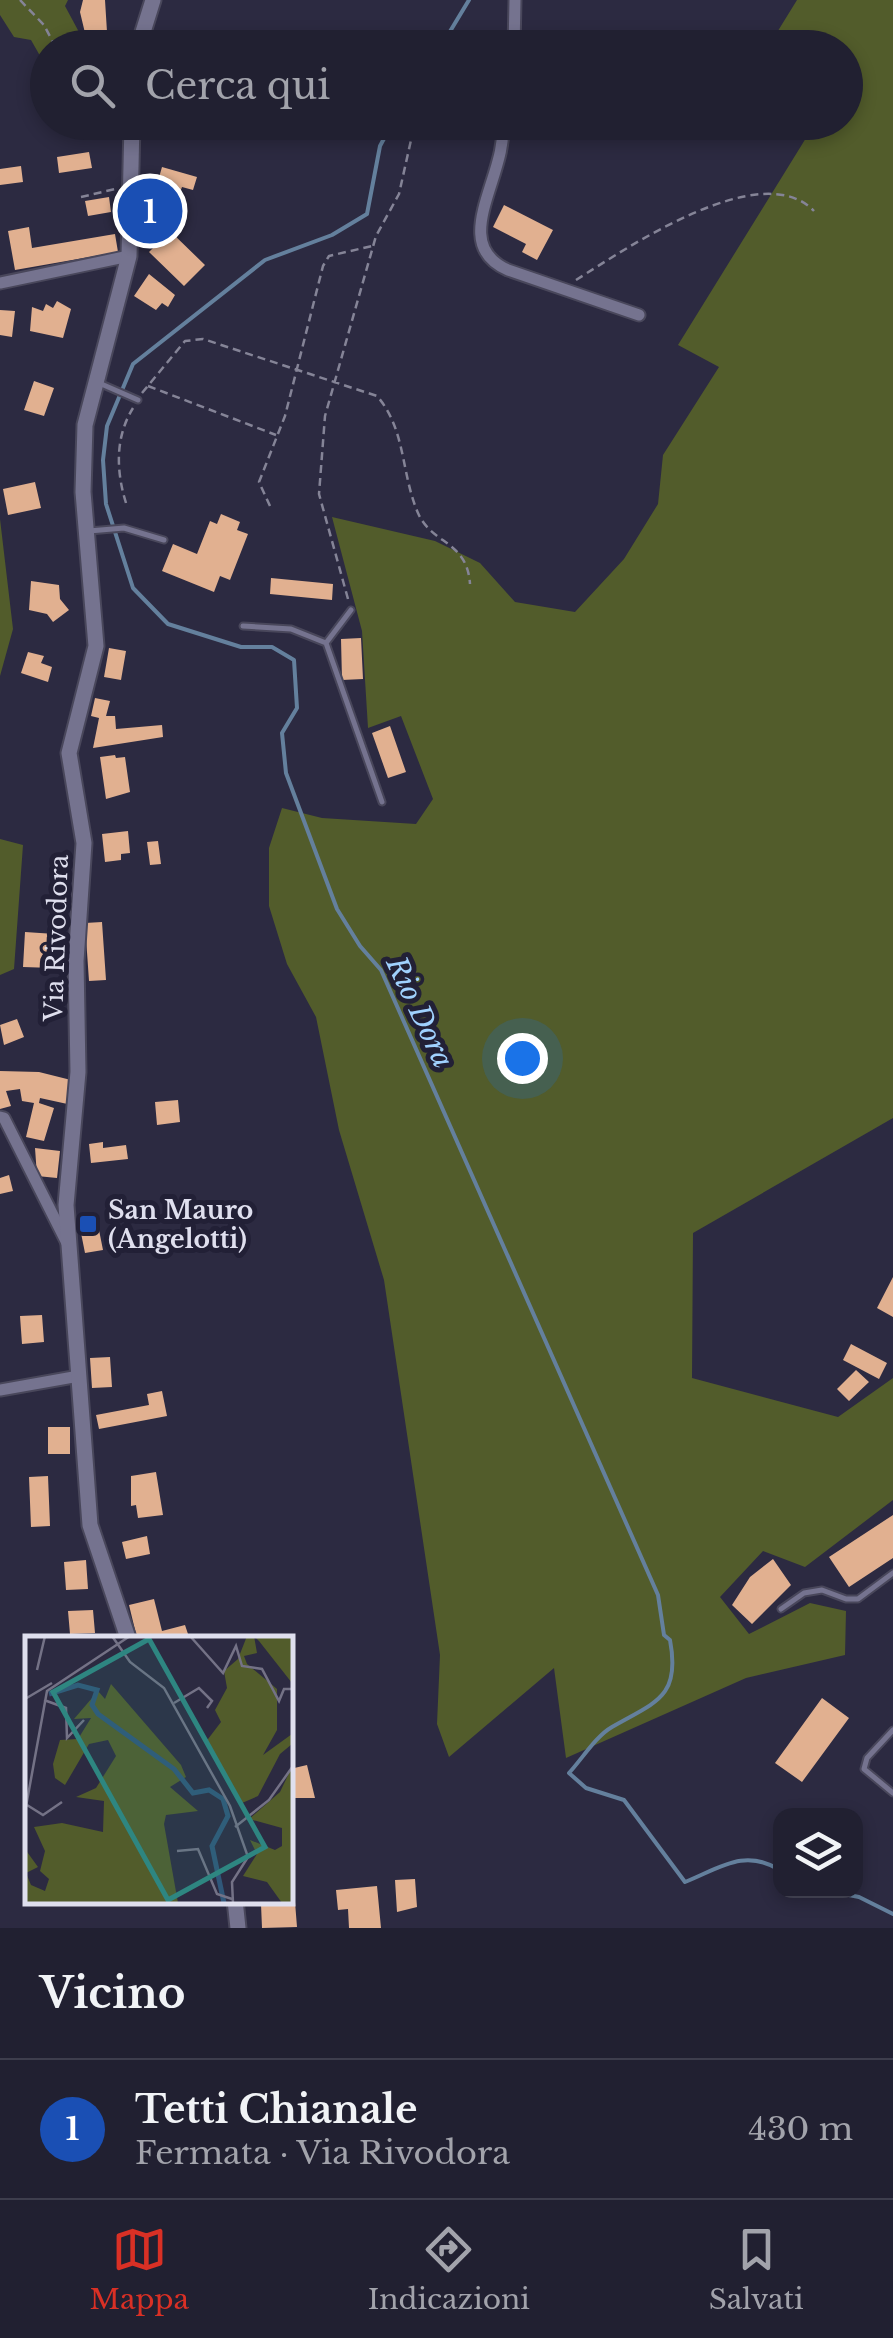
<!DOCTYPE html>
<html lang="it">
<meta charset="utf-8">
<style>
body{margin:0;font-family:"Libre Baskerville",serif;background:#292839;color:#f1f3f6}
.controls{position:absolute;right:30px;bottom:30px;display:grid;overflow:hidden;border-radius:20px;box-shadow:0 5px 15px #0003}
.controls button{width:90px;height:90px;display:grid;place-items:center;padding:0;border:0;border-bottom:2px solid #3e3e4d;background:#212031;color:#f1f3f6;font:50px sans-serif}
.you{position:absolute;left:522px;top:1058px;width:35px;height:35px;margin:-25px;border:8px solid #fff;border-radius:50%;background:#1a73e8;box-shadow:0 0 0 15px #1a73e833}
.badge{display:grid;place-items:center;width:65px;height:65px;border-radius:50%;background:#d93025;color:#fff;font-size:32px;font-weight:700}
.pin{position:absolute;translate:-50% -50%;border:5px solid #fff;box-shadow:0 2px 10px #0006}
.list{margin:0;padding:0;list-style:none}
h2{display:flex;justify-content:space-between;align-items:center;height:130px;margin:0;padding:0 40px;font-size:42px}
h2 small{font-size:32px;font-weight:400;color:#a2a3ab}
.list li{display:grid;grid-template-columns:65px 1fr auto;gap:30px;align-items:center;box-sizing:border-box;height:140px;padding:0 40px;border-top:2px solid #3e3e4d}
.list b{display:block;font-size:38px;white-space:nowrap}
.list p{margin:0;font-size:32px;white-space:nowrap;color:#a2a3ab}
.list em{font-size:32px;font-style:normal;color:#a2a3ab}
.icon{flex:none;width:55px;height:55px;fill:none;stroke:currentColor;stroke-width:2;stroke-linecap:round;stroke-linejoin:round}
.map{position:relative;flex:none;width:893px;height:1928px;overflow:hidden}
.search{position:absolute;background:#212031;box-shadow:0 5px 15px #0003;left:30px;right:30px;top:30px;height:110px;display:flex;align-items:center;gap:25px;box-sizing:border-box;padding:0 35px;border-radius:55px;color:#a2a3ab;font-size:38px}
.sheet{height:270px;background:#212031}
nav{display:flex;justify-content:space-around;align-items:center;box-sizing:border-box;height:140px;border-top:2px solid #3e3e4d;background:#212031;font-size:28px;color:#a2a3ab}
nav a{display:grid;justify-items:center;gap:5px}
nav .on{color:#d93025}
.map>svg:first-child{display:block}
.green{fill:#525c2b}
.lines{fill:none;stroke-linecap:round;stroke-linejoin:round}
.stream{stroke:#64809d;stroke-width:4}
.building{fill:#e1b090}
.lane-casing{stroke:#49475b;stroke-width:9}
.street-casing{stroke:#49475b;stroke-width:15}
.secondary-casing{stroke:#49475b;stroke-width:19}
.path{stroke:#858497;stroke-width:2.5;stroke-dasharray:8 5;stroke-linecap:butt}
.lane{stroke:#75738f;stroke-width:5}
.street{stroke:#75738f;stroke-width:11}
.secondary{stroke:#75738f;stroke-width:15}
.transit-dot{fill:#1a4fb4;stroke:#222036;stroke-width:4}
.labels{text-anchor:middle;stroke-width:10;stroke-linejoin:round;paint-order:stroke}
.street-label{font-size:25px;fill:#dfdfee;stroke:#222036}
.poi-label{font-size:25px;font-weight:bold;fill:#dfdfee;stroke:#222036;text-anchor:start}
.water-label{font-size:28px;font-style:italic;fill:#a0d1fe;stroke:#222036}
.inset-river{fill:none;stroke:#30577a;stroke-width:5}
.inset-road{fill:none;stroke:#747286;stroke-width:2.5}
.view{fill:#2e8681;fill-opacity:0.15;stroke:#2e8681;stroke-width:5}
.inset-edge{fill:none;stroke:#dfdfee;stroke-width:5}
</style>
<div class="map">
<svg width="893" height="1928" viewBox="0 0 893 1928">
<rect width="100%" height="100%" fill="#2c2a41"/>
<path class="green" d="M 0,0 L 68,0 L 65,6 L 87,47 L 48,48 L 47,68 L 31,40 L 14,37 L 0,15 Z
M 797,0 L 893,0 L 893,1118 L 693,1233 L 692,1378 L 838,1417 L 893,1378 L 893,1500 L 805,1567 L 763,1551 L 720,1597 L 749,1634 L 810,1603 L 846,1611 L 845,1655 L 746,1678 L 566,1758 L 554,1668 L 449,1757 L 437,1724 L 440,1655 L 384,1280 L 339,1130 L 316,1017 L 287,964 L 269,906 L 269,848 L 282,808 L 322,818 L 416,824 L 433,799 L 401,716 L 368,728 L 362,631 L 332,517 L 435,541 L 480,563 L 515,602 L 575,612 L 624,559 L 658,504 L 663,455 L 719,367 L 678,345 L 806,138 L 795,123 L 846,122 L 846,48 L 768,47 Z
M 0,519 L 13,629 L 0,676 Z
M 0,839 L 23,845 L 14,969 L 0,975 Z"/>
<g class="lines">
<path class="stream" d="M 440,48 L 469,0
M 393,122 L 380,146 L 367,214 L 332,235 L 265,260 L 133,364 L 107,426 L 103,460 L 106,504 L 133,588 L 168,624 L 241,647 L 272,647 L 294,660 L 297,708 L 282,733 L 286,773 L 337,909 L 360,946 L 381,970 L 658,1595 L 664,1635 L 670,1640 C 681,1698 655,1702 612,1727 C 596,1736 582,1759 569,1773 L 586,1788 L 624,1800 L 685,1882 C 720,1868 744,1848 780,1870
M 823,1890 L 859,1897 L 893,1914"/>
</g>
<path class="building" d="M 83,0 L 105,0 L 107,32 L 85,33 L 80,12 Z
M 89,152 L 92,168 L 59,173 L 57,157 Z
M 21,166 L 23,182 L 0,185 L 0,169 Z
M 162,167 L 197,177 L 193,190 L 182,187 L 179,195 L 156,188 Z
M 109,197 L 111,212 L 88,216 L 85,201 Z
M 504,205 L 553,230 L 537,260 L 522,252 L 526,244 L 493,227 Z
M 29,227 L 32,248 L 115,234 L 118,252 L 15,270 L 8,231 Z
M 170,231 L 205,265 L 184,286 L 149,252 Z
M 149,274 L 175,295 L 168,307 L 162,303 L 156,310 L 134,296 Z
M 57,301 L 71,309 L 63,338 L 30,331 L 32,307 L 43,311 L 46,304 L 53,308 Z
M 0,310 L 15,311 L 12,337 L 0,335 Z
M 34,381 L 54,388 L 44,416 L 24,410 Z
M 35,482 L 41,508 L 8,515 L 3,489 Z
M 221,514 L 240,522 L 237,530 L 248,534 L 230,580 L 220,576 L 214,592 L 162,571 L 173,544 L 197,554 L 210,521 L 217,524 Z
M 271,578 L 333,584 L 332,600 L 270,594 Z
M 31,581 L 59,585 L 60,599 L 69,610 L 53,622 L 47,614 L 29,610 Z
M 361,638 L 363,679 L 342,680 L 341,639 Z
M 109,648 L 126,651 L 121,680 L 104,677 Z
M 28,652 L 44,656 L 41,663 L 52,667 L 48,682 L 21,673 Z
M 95,698 L 110,701 L 106,716 L 115,716 L 116,729 L 162,725 L 163,737 L 93,748 L 99,718 L 91,716 Z
M 390,726 L 406,772 L 388,778 L 372,733 Z
M 115,755 L 116,758 L 125,757 L 130,792 L 106,799 L 100,757 Z
M 128,831 L 130,853 L 121,854 L 121,860 L 105,862 L 102,834 Z
M 158,841 L 161,864 L 150,865 L 147,842 Z
M 102,922 L 106,980 L 89,981 L 85,923 Z
M 25,932 L 55,934 L 53,968 L 23,967 Z
M 17,1019 L 24,1037 L 4,1045 L 0,1025 Z
M 0,1071 L 39,1072 L 75,1081 L 72,1105 L 40,1098 L 39,1103 L 54,1108 L 44,1141 L 26,1137 L 34,1103 L 22,1101 L 20,1089 L 6,1091 L 11,1106 L 0,1109 Z
M 178,1100 L 180,1122 L 157,1125 L 155,1102 Z
M 103,1142 L 103,1148 L 126,1145 L 128,1159 L 91,1163 L 89,1144 Z
M 35,1148 L 60,1151 L 57,1178 L 37,1176 Z
M 9,1175 L 13,1191 L 0,1194 L 0,1178 Z
M 99,1230 L 103,1250 L 85,1253 L 81,1233 Z
M 893,1277 L 893,1317 L 877,1308 Z
M 42,1315 L 44,1342 L 22,1344 L 20,1316 Z
M 851,1344 L 887,1363 L 879,1379 L 843,1360 Z
M 110,1357 L 112,1387 L 92,1388 L 90,1358 Z
M 856,1370 L 869,1382 L 849,1401 L 837,1389 Z
M 162,1391 L 167,1416 L 99,1429 L 96,1415 L 149,1405 L 147,1394 Z
M 48,1427 L 70,1427 L 70,1454 L 48,1454 Z
M 156,1472 L 163,1515 L 138,1518 L 136,1505 L 131,1506 L 131,1476 Z
M 48,1476 L 50,1526 L 31,1527 L 29,1477 Z
M 893,1515 L 893,1558 L 849,1587 L 829,1557 Z
M 147,1536 L 150,1554 L 126,1559 L 122,1542 Z
M 773,1559 L 791,1585 L 752,1624 L 732,1605 L 750,1577 Z
M 86,1560 L 88,1589 L 66,1590 L 64,1562 Z
M 154,1599 L 162,1631 L 185,1625 L 189,1637 L 137,1638 L 129,1605 Z
M 93,1610 L 95,1633 L 70,1634 L 68,1611 Z
M 822,1698 L 849,1718 L 802,1782 L 775,1763 Z
M 307,1765 L 315,1798 L 290,1798 L 290,1769 Z
M 415,1879 L 417,1907 L 397,1912 L 395,1880 Z
M 377,1886 L 381,1928 L 349,1928 L 348,1909 L 338,1910 L 336,1890 Z
M 295,1902 L 297,1927 L 262,1928 L 261,1904 Z"/>
<g class="lines">
<defs>
<path id="lane" d="M 99,383 L 138,400
M 89,531 L 124,528 L 164,540
M 243,626 L 291,629 L 326,643 L 351,610
M 326,643 L 382,802
M 781,1609 L 804,1593 L 822,1590 L 846,1599 L 858,1599 L 893,1573
M 893,1730 L 867,1758 L 864,1769 L 893,1793"/>
<path id="street" d="M 514,48 L 515,0
M 502,122 C 510,173 446,243 508,270 L 639,315
M 0,283 L 129,256
M 0,1117 L 4,1118 L 69,1247
M 0,1390 L 79,1376"/>
<path id="secondary" d="M 138,48 L 153,0
M 128,1638 L 90,1525 L 66,1205 L 78,1072 L 76,961 L 84,843 L 69,753 L 96,646 L 83,492 L 85,425 L 129,256 L 132,122
M 235,1900 L 238,1928"/>
</defs>
<use href="#lane" class="lane-casing"/>
<use href="#street" class="street-casing"/>
<use href="#secondary" class="secondary-casing"/>
<path class="path" d="M 20,0 L 44,25 L 56,48
M 81,197 L 115,189
M 576,280 C 627,248 761,156 814,211
M 148,386 L 276,435
M 142,393 L 185,341 L 203,339 L 377,396 C 406,429 401,474 418,513 C 432,545 467,540 470,584
M 126,503 C 116,471 115,437 133,408
M 270,506 L 259,482 L 285,416 L 323,266 L 329,256 L 372,246
M 348,599 L 319,494 L 325,416 L 376,236 L 399,194 L 415,122"/>
<use href="#lane" class="lane"/>
<use href="#street" class="street"/>
<use href="#secondary" class="secondary"/>
</g>
<rect class="transit-dot" x="78" y="1214" width="20" height="20" rx="5"/>
<g class="labels">
<g class="street-label">
<text transform="translate(56 938) rotate(-88)" y="9">Via Rivodora</text>
</g>
<g class="poi-label">
<text x="108" y="1219">San Mauro<tspan x="108" dy="29">(Angelotti)</tspan></text>
</g>
<g class="water-label">
<text transform="translate(420 1012) rotate(65)" y="10">Rio Dora</text>
</g>
</g>
<g transform="translate(25 1636)">
<rect width="268" height="268" fill="#2c2a41"/>
<path d="M 222,0 L 229,0 L 232,17 L 219,20 L 222,28 L 252,53 L 252,94 L 238,119 L 267,98 L 267,108 L 255,118 L 233,160 L 217,167 L 180,107 L 196,86 L 190,74 L 202,52 L 199,35 L 213,23 ZM 229,0 L 267,0 L 267,47 L 234,5 ZM 86,48 L 156,129 L 161,141 L 145,151 L 173,175 L 141,179 L 139,188 L 153,267 L 0,267 L 0,213 L 13,231 L 1,237 L 6,249 L 20,255 L 24,243 L 15,235 L 20,215 L 9,191 L 37,187 L 78,196 L 79,165 L 51,161 L 71,152 L 91,120 L 83,104 L 64,108 L 40,149 L 30,142 L 28,128 L 35,104 L 53,103 L 66,82 L 49,83 L 73,55 L 80,63 ZM 267,131 L 267,267 L 257,267 L 242,246 L 218,240 L 232,218 L 225,204 L 250,214 L 257,210 L 257,192 L 224,183 L 255,156 Z" fill="#525c2b"/>
<path class="inset-river" d="M 24,58 L 53,49 L 72,54 L 67,69 L 73,78 L 149,133 L 168,157 L 184,154 L 198,163 L 203,180 L 187,210 L 199,267"/>
<path class="inset-road" d="M 87,0 L 105,26 L 139,52 L 205,170 L 223,221 L 207,246 L 208,267M 165,0 L 198,37 L 211,10 L 217,30 L 237,33 L 254,65 L 259,53 L 268,53M 12,34 L 20,0M 0,63 L 27,47M 19,64 L 41,72 L 42,102 L 59,84M 149,67 L 174,52 L 187,65 L 182,72M 2,169 L 18,179 L 37,166M 0,176 L 22,55 L 105,0M 210,191 L 244,164 L 268,130M 152,215 L 173,213 L 192,258 L 207,263"/>
<path class="view" d="M 124,3 L 240,211 L 143,264 L 28,56 Z"/>
<rect width="268" height="268" class="inset-edge"/>
</g>
</svg>
<div class="controls">
<button><svg class="icon" aria-label="layers" viewBox="0 0 24 24"><path d="M12 4l9 5-9 5-9-5zM3 14l9 5 9-5"/></svg></button>
</div>
<div class="you"></div>
<div class="pin badge" style="left:150px;top:211px;background:#1a4fb4">1</div>
<div class="search"><svg class="icon" aria-label="search" viewBox="0 0 24 24"><circle cx="10" cy="10" r="6"/><path d="M15 15l6 6"/></svg>Cerca qui</div>
</div>
<section class="sheet">
<h2>Vicino<small></small></h2>
<ul class="list">
<li><span class="badge" style="background:#1a4fb4">1</span><div><b>Tetti Chianale</b><p>Fermata · Via Rivodora</p></div><em>430 m</em></li>
</ul>
</section>
<nav>
<a class="on"><svg class="icon" aria-label="map" viewBox="0 0 24 24"><path d="M3 6l6-2 6 2 6-2v14l-6 2-6-2-6 2zM9 4v14M15 6v14"/></svg>Mappa</a>
<a><svg class="icon" aria-label="directions" viewBox="0 0 24 24"><path d="M12 3l9 9-9 9-9-9zM9 14v-3h6M13 9l2 2-2 2"/></svg>Indicazioni</a>
<a><svg class="icon" aria-label="saved" viewBox="0 0 24 24"><path d="M7 4h10v16l-5-4-5 4z"/></svg>Salvati</a>
</nav>
